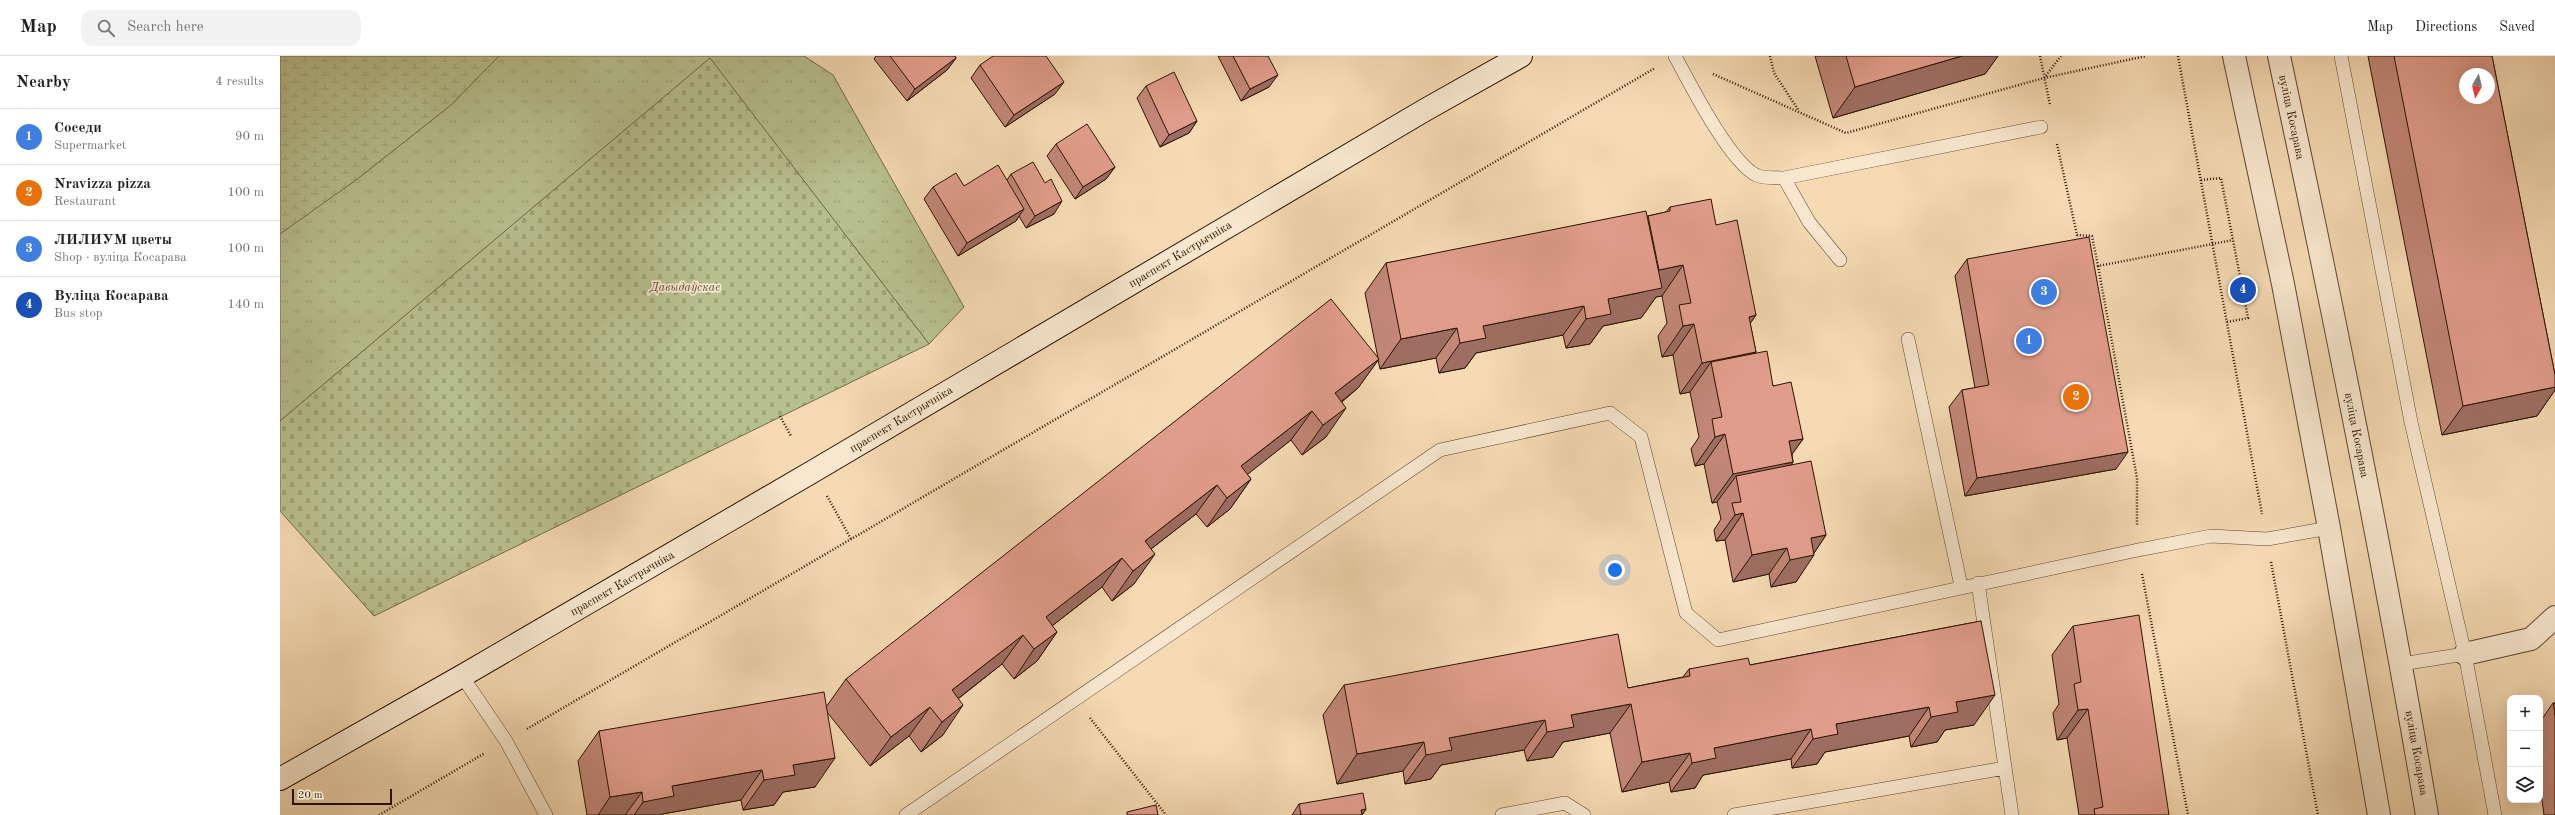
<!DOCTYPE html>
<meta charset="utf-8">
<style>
body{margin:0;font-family:"Old Standard TT",serif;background:#f2f2f2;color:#222}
.controls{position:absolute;right:12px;bottom:12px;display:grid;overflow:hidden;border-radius:8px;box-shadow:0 4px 16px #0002}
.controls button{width:36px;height:36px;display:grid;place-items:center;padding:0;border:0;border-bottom:1px solid #e0e0e0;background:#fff;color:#222;font:20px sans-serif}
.compass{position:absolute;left:2179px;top:12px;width:36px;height:36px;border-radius:50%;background:#fff;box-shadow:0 4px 16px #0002;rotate:188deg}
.scale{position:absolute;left:12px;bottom:10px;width:100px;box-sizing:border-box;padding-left:4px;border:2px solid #2b1300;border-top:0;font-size:11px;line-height:14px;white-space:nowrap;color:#2b1300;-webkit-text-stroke:3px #f8e7ce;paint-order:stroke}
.you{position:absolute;left:1335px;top:514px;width:14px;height:14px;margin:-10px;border:3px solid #fff;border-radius:50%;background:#1a73e8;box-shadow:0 0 0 6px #1a73e833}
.badge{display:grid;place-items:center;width:26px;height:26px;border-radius:50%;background:#2563eb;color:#fff;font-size:13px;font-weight:700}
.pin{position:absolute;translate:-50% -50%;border:2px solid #fff;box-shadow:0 1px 4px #0006}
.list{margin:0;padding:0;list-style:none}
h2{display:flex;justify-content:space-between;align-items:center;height:52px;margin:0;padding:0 16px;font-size:17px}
h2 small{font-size:13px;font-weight:400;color:#767676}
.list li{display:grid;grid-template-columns:26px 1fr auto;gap:12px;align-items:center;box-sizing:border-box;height:56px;padding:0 16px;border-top:1px solid #e0e0e0}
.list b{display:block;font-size:15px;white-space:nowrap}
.list p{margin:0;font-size:13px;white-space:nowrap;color:#767676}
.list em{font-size:13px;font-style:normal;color:#767676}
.icon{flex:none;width:22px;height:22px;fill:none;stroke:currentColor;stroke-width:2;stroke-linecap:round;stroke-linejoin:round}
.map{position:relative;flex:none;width:2275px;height:759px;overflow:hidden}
header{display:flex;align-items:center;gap:24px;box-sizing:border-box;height:56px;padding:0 20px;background:#fff;border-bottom:1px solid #e0e0e0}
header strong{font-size:19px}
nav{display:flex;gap:22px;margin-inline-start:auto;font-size:14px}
.search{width:280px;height:36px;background:#f2f2f2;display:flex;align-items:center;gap:10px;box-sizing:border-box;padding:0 14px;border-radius:12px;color:#767676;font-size:15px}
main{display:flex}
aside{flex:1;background:#fff}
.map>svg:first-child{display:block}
.grass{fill:url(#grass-tufts);stroke:#726a48}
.wetland{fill:url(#wetland-marsh);stroke:#726a48}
.cemetery{fill:url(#cemetery-stones);stroke:#726a48}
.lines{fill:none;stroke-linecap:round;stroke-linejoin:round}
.lane-casing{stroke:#5e452d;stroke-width:14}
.street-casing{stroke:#5e452d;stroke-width:24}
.secondary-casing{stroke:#2b1300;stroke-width:24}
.path{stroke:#2b1300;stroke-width:2.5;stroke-dasharray:1 2;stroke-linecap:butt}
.lane{stroke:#f8e7ce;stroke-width:13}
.street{stroke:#f8e7ce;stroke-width:22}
.secondary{stroke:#f8e7ce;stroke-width:22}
.wall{fill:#c28778;stroke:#2b1300}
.shaded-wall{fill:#9e6e62;stroke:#2b1300}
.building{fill:#e19d8c;stroke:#2b1300;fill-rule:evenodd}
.labels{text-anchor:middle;stroke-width:3.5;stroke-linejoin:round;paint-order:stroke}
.street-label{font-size:12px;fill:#2b1300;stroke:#f8e7ce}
.park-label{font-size:12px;font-style:italic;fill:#5c5032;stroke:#f8e7ce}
</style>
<header>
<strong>Map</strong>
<div class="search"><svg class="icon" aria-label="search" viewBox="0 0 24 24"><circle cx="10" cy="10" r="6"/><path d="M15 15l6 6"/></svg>Search here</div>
<nav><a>Map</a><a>Directions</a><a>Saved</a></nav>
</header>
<main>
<aside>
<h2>Nearby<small>4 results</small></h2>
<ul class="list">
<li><span class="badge" style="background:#3f7fe0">1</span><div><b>Соседи</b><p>Supermarket</p></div><em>90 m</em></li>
<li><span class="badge" style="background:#e8710a">2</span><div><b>Nravizza pizza</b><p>Restaurant</p></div><em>100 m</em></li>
<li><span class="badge" style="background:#3f7fe0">3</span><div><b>ЛИЛИУМ цветы</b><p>Shop · вуліца Косарава</p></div><em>100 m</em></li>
<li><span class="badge" style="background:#1a4fb4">4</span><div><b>Вуліца Косарава</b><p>Bus stop</p></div><em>140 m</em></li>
</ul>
</aside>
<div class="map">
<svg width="2275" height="759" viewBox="0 0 2275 759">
<defs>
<pattern id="grass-tufts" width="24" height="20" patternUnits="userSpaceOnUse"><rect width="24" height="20" fill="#b8c08f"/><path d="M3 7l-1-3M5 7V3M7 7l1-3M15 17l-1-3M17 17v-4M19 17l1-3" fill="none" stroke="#9ea47a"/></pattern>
<pattern id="wetland-marsh" width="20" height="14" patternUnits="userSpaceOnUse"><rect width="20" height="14" fill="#b8c08f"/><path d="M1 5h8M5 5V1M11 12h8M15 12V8" fill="none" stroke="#9ea47a"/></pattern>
<pattern id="cemetery-stones" width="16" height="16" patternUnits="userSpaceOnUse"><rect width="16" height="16" fill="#b8c08f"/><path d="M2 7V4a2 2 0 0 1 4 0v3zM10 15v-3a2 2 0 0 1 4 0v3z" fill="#9ea47a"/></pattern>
</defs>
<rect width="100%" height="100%" fill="#f5dab3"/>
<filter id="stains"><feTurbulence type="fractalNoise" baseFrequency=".005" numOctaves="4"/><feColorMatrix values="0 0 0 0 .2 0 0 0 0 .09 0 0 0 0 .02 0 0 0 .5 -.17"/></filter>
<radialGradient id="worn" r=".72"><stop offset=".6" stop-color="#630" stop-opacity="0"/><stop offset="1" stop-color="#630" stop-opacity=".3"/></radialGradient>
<path class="grass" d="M 0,0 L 524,0 L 553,19 L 684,251 L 649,288 L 430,3 L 0,365 Z"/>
<path class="wetland" d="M 0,0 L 219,0 L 171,49 L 76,124 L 0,178 Z"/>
<path class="cemetery" d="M 430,2 L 649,288 L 94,560 L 0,455 L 0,365 Z"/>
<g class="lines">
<defs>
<path id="lane" d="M 1395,0 C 1410,28 1449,105 1476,119 C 1483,123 1496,121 1504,122 L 1529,166 L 1560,204
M 2061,0 L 2131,366 L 2185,598 L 2215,759
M 1504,122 L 1761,71
M 1628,283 L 1681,530
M 1698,527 L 1732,759
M 2121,608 L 2185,598
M 182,620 L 226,685 L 266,759
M 626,759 L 1160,394 L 1330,357 L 1361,381 L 1406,557 L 1438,584 L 1858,494 L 1931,480 L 1987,483 L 2049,472
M 1222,759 L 1285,747 L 1304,759
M 1454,759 L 1725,712"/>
<path id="street" d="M 1954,0 L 2003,228 L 2049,472 L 2099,759
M 1999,0 C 2053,252 2104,505 2147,759
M 2185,598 L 2251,583 L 2275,561"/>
<path id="secondary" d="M 0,723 L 182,620 L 532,416 L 1145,54 L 1241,0"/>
</defs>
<use href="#lane" class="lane-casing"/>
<use href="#street" class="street-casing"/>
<use href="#secondary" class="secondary-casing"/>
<path class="path" d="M 1490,0 L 1494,17 L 1519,55
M 1760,0 L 1770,49
M 1898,0 L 1982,458
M 1433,18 L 1566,77 L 1764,22 L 1866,0
M 1764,22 L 1781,0
M 1777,88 L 1797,179 L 1812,180 L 1818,210 L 1953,184
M 1921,124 L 1941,122 L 1968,262 L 1947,266
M 1818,210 L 1857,422 L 1857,469
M 1963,234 L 1974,232
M 500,360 L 511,380
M 547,440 L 571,483
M 1991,506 L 2038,759
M 1862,518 L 1908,759
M 810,662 L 886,759
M 247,673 L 1375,12
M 99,759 L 205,697"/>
<use href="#lane" class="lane"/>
<use href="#street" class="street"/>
<use href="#secondary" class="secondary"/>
</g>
<path class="wall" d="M 596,0 L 675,0 L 676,2 L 667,14 L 627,45 L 594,3 Z
M 938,0 L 988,0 L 989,31 L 961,45 Z
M 1535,0 L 1718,0 L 1705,18 L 1553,62 Z
M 2088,0 L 2212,0 L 2275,319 L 2275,334 L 2257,360 L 2162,379 Z
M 700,9 L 775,38 L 725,71 L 691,22 Z
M 866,30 L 917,65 L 909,77 L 880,91 L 857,42 Z
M 776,88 L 835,111 L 826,123 L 795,143 L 767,100 Z
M 731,118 L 774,158 L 746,172 L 739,160 L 736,165 L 678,200 L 644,143 L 653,131 L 684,130 L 727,124 Z
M 1390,151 L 1436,169 L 1476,259 L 1470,267 L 1476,296 L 1475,297 L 1523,383 L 1512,398 L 1513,406 L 1511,409 L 1546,479 L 1534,497 L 1516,526 L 1491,531 L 1489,518 L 1453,526 L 1445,484 L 1436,485 L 1434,474 L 1441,463 L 1437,446 L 1432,447 L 1424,408 L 1415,410 L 1411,393 L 1419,381 L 1410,336 L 1400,338 L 1393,299 L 1382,301 L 1378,280 L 1387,267 L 1382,240 L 1376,241 L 1361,262 L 1323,270 L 1310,288 L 1286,292 L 1283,279 L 1196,297 L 1185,312 L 1159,317 L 1156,302 L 1100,313 L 1098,304 L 1078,332 L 1062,346 L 1046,381 L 1022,399 L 1011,384 L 967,418 L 971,423 L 950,453 L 927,471 L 916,458 L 871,493 L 854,528 L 832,545 L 822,531 L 772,570 L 777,576 L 757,605 L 734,623 L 722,608 L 678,643 L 663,679 L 641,696 L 629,680 L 590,710 L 547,656 L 535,731 L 503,736 L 494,749 L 463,754 L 461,744 L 382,758 L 381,759 L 307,759 L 298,705 L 319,675 L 546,651 L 566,623 L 1098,302 L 1085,237 L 1106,207 L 1367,160 L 1368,160 L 1386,156 Z
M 1687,203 L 1836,413 L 1685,440 L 1669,351 L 1682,334 L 1695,332 L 1675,220 Z
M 1701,565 L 1694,669 L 1665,674 L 1657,686 L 1631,691 L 1629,680 L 1545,696 L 1537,708 L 1512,712 L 1511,703 L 1423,719 L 1415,732 L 1391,736 L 1389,726 L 1342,736 L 1330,677 L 1283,686 L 1273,701 L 1247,705 L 1244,694 L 1161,709 L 1151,723 L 1125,728 L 1123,715 L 1057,728 L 1043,659 L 1064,629 L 1348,632 L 1403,621 L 1409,613 L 1470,609 Z
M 1793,570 L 1889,759 L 1799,759 L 1787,682 L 1777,684 L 1773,657 L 1779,648 L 1772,599 Z
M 2273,647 L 2275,647 L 2275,759 L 2264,759 L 2260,730 L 2260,666 Z
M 1019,748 L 1086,753 L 1082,759 L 1012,759 Z"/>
<path class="shaded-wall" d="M 1682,0 L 1718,0 L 1705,18 L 1553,62 L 1575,31 Z
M 676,2 L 667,14 L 627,45 L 635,33 Z
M 998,19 L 989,31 L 961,45 L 970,33 Z
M 784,26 L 775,38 L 725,71 L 734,59 Z
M 917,65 L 909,77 L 880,91 L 889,79 Z
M 835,111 L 826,123 L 795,143 L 803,131 Z
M 782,145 L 774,158 L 746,172 L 755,160 Z
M 744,153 L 736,165 L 678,200 L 687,187 Z
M 1403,209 L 1382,240 L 1376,241 L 1361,262 L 1323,270 L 1310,288 L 1286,292 L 1306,263 L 1328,243 L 1363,236 L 1379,214 Z
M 1304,250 L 1283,279 L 1196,297 L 1185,312 L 1159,317 L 1180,287 L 1203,270 Z
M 1476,259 L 1455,290 L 1469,261 Z
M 1414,268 L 1393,299 L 1382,301 L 1403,270 Z
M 1177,272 L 1156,302 L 1100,313 L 1121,283 Z
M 1476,296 L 1455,327 L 1431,306 L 1410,336 L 1400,338 L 1422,307 Z
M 1099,303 L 1078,332 L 1039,363 L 1055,337 Z
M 2275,331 L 2275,334 L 2257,360 L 2162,379 L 2183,350 Z
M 1066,352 L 1046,381 L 1022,399 L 1043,369 Z
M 1032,355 L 1011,384 L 944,437 L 961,410 Z
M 1445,378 L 1424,408 L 1415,410 L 1435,381 Z
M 1523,383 L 1505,408 L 1513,406 L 1493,436 L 1456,420 L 1437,446 L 1432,447 L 1453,418 L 1509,385 Z
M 1848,396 L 1836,413 L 1685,440 L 1697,422 Z
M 971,423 L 950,453 L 927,471 L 947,442 Z
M 937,429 L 916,458 L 849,510 L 865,485 Z
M 1463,457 L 1445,484 L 1436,485 L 1455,459 Z
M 1546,479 L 1532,500 L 1534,499 L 1516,526 L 1491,531 L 1510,504 L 1531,482 Z
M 1507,492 L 1489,518 L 1453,526 L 1472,499 Z
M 875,498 L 854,528 L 832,545 L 853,515 Z
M 842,502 L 822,531 L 750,587 L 766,561 Z
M 777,576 L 757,605 L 734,623 L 754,593 Z
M 743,579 L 722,608 L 657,659 L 672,634 Z
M 1715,639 L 1694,669 L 1665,674 L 1657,686 L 1631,691 L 1651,661 L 1676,646 Z
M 1351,648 L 1330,677 L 1283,686 L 1273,701 L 1247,705 L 1267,676 L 1291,659 Z
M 683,649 L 663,679 L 641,696 L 662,666 Z
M 650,651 L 629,680 L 590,710 L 611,681 Z
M 1649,651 L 1629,680 L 1545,696 L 1537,708 L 1512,712 L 1533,683 L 1556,668 Z
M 1808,653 L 1787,682 L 1777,684 L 1798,654 Z
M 1265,664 L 1244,694 L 1161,709 L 1151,723 L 1125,728 L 1146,699 L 1169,682 Z
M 1531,673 L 1511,703 L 1423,719 L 1415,732 L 1391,736 L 1412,707 L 1434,692 Z
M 1144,686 L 1123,715 L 1057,728 L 1077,698 Z
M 1410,697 L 1389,726 L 1342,736 L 1362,706 Z
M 555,702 L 535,731 L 503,736 L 494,749 L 463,754 L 484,724 L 513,709 Z
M 482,714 L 461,744 L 382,758 L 381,759 L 354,759 L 363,746 L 392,730 Z
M 362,736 L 345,759 L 318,759 L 330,741 Z
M 1086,753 L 1082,759 L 1081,754 Z"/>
<path class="building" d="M 610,0 L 675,0 L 676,2 L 635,33 Z
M 713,0 L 766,0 L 784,26 L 734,59 L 700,9 Z
M 953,0 L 988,0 L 998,19 L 970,33 Z
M 1566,0 L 1682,0 L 1575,31 Z
M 2114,0 L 2212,0 L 2275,319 L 2275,331 L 2183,350 ZM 2185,18 L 2209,18 L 2209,42 L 2185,42 Z
M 894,16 L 917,65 L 889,79 L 866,30 Z
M 807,68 L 835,111 L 803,131 L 776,88 Z
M 753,106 L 765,127 L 771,123 L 782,145 L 755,160 L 731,118 Z
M 718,109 L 744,153 L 687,187 L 653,131 L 676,117 L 684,130 Z
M 1431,143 L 1436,169 L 1457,164 L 1476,259 L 1469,261 L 1476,296 L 1422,307 L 1414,268 L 1403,270 L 1399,249 L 1411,247 L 1403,209 L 1379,214 L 1368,160 L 1390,155 L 1390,151 Z
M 1366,155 L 1382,232 L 1328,243 L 1331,258 L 1306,263 L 1304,250 L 1203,270 L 1206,282 L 1180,287 L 1177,272 L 1121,283 L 1106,207 Z
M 1809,181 L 1848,396 L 1697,422 L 1682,334 L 1709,329 L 1687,203 Z
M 1051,243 L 1099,303 L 1055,337 L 1066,352 L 1043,369 L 1032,355 L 961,410 L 971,423 L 947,442 L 937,429 L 865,485 L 875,498 L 853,515 L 842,502 L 766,561 L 777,576 L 754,593 L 743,579 L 672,634 L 683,649 L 662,666 L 650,651 L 611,681 L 566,623 Z
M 1487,295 L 1493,330 L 1511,326 L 1523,383 L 1509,385 L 1513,406 L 1453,418 L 1445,378 L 1435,381 L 1432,363 L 1442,361 L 1431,306 Z
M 1531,405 L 1546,479 L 1531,482 L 1534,499 L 1510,504 L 1507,492 L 1472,499 L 1463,457 L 1455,459 L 1452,447 L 1461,446 L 1456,420 Z
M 1859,559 L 1889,759 L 1815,759 L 1814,753 L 1823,751 L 1808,653 L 1798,654 L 1794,628 L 1801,626 L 1793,570 Z
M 1701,565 L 1715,639 L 1676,646 L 1678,656 L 1651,661 L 1649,651 L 1556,668 L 1558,678 L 1533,683 L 1531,673 L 1434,692 L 1436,702 L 1412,707 L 1410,697 L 1362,706 L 1351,648 L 1291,659 L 1294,671 L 1267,676 L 1265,664 L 1169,682 L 1172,694 L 1146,699 L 1144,686 L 1077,698 L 1064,629 L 1338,578 L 1348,632 L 1410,620 L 1409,613 L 1468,602 L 1470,609 Z
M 544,636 L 555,702 L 513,709 L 515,719 L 484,724 L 482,714 L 392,730 L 394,740 L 363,746 L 362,736 L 330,741 L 319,675 Z
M 2273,647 L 2275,647 L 2275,659 Z
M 1083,737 L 1086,753 L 1081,754 L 1082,759 L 1021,759 L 1019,748 Z
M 876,749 L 878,759 L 847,759 L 847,756 Z"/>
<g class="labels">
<g class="street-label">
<text transform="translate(2012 61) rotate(78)" y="4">вуліца Косарава</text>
<text transform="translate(900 198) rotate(-31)" y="4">праспект Кастрычніка</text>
<text transform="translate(621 363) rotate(-31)" y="4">праспект Кастрычніка</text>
<text transform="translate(2077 379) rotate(79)" y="4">вуліца Косарава</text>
<text transform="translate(342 527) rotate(-30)" y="4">праспект Кастрычніка</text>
<text transform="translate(2137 697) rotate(80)" y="4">вуліца Косарава</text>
</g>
<g class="park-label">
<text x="405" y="235">Давыдаўскае</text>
</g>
</g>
<rect width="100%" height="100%" filter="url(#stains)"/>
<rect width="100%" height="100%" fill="url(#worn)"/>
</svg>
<div class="controls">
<button>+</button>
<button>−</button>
<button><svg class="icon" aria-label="layers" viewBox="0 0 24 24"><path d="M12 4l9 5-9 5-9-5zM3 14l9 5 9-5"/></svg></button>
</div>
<svg class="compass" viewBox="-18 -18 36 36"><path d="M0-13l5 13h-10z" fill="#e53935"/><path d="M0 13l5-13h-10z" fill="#767676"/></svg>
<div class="scale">20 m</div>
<div class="you"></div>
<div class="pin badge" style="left:1749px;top:285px;background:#3f7fe0">1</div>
<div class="pin badge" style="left:1796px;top:341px;background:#e8710a">2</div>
<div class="pin badge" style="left:1764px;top:236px;background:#3f7fe0">3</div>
<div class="pin badge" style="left:1963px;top:234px;background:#1a4fb4">4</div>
</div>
</main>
